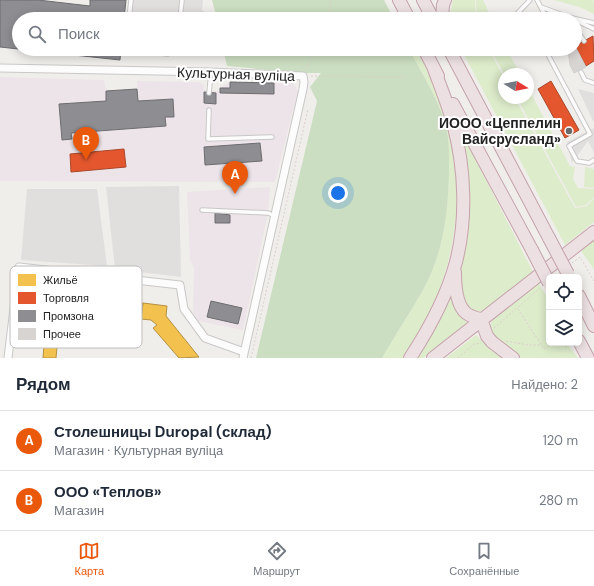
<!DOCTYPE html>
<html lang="ru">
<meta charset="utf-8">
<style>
body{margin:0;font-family:"DM Sans",sans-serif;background:#f2f2f3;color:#1f2937}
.controls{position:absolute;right:12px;bottom:12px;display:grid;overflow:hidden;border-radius:6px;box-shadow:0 2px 10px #0003}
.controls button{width:36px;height:36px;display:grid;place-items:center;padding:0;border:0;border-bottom:1px solid #e0e1e3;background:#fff;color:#1f2937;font:20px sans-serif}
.compass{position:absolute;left:498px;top:68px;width:36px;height:36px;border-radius:50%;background:#fff;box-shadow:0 2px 10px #0003;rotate:100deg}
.you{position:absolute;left:338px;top:193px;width:14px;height:14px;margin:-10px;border:3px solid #fff;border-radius:50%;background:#1a73e8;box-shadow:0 0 0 6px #1a73e833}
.badge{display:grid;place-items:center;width:26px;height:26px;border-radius:50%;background:#ea580c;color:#fff;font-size:13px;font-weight:700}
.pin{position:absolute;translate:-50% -33px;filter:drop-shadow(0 1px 2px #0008)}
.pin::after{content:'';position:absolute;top:21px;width:14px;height:12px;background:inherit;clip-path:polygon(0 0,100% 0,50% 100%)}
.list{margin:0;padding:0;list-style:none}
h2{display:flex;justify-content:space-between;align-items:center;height:52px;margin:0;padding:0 16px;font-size:17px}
h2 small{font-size:13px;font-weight:400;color:#747a83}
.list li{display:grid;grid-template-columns:26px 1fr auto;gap:12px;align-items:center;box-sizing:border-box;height:60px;padding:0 16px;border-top:1px solid #e0e1e3}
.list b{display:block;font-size:15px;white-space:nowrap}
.list p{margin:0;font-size:13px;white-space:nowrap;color:#747a83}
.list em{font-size:13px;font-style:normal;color:#747a83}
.icon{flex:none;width:22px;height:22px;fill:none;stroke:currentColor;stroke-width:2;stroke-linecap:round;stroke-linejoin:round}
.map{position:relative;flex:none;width:594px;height:358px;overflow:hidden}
.search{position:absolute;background:#fff;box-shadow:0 2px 10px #0003;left:12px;right:12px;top:12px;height:44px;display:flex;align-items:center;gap:10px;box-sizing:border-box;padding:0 14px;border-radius:22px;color:#747a83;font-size:15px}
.sheet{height:172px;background:#fff}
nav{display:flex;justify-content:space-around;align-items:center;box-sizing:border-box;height:56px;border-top:1px solid #e0e1e3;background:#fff;font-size:11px;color:#747a83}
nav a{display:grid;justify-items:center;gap:2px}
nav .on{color:#ea580c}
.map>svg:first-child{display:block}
.industrial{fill:#ede4e9}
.grass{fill:#ddeccb}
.forest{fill:#cbdec1}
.parking{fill:#e0dfde}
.homes{fill:#f2c14e;stroke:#b49141}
.shops{fill:#e4572e;stroke:#aa472a}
.industry{fill:#8d8d92;stroke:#6d6d70}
.building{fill:#d7d4d2;stroke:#d3d0cc}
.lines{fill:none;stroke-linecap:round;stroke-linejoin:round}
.lane-casing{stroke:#c9c8c7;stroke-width:5.5}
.street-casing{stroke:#c9c8c7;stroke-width:9}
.highway-casing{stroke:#c5a2ac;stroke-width:14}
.path{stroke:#dccecd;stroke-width:1;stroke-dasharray:2 2;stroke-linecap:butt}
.lane{stroke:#fdfcfc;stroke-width:3.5}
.street{stroke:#fdfcfc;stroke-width:7}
.highway{stroke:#ece0e2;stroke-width:12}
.highway-bridge-casing{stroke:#c5a2ac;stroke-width:14;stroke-linecap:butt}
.highway-bridge{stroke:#ece0e2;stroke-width:12}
.poi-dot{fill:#6a6968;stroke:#fff;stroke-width:1.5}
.labels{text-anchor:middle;stroke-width:4;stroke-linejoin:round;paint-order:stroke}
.street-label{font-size:14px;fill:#222;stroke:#fff}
.poi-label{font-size:14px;font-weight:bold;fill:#222;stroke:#fff;text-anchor:end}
.key{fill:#fff;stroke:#bdbdbd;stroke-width:1}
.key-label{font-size:11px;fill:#222}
</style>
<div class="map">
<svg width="594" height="358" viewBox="0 0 594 358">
<rect width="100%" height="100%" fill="#f0eeeb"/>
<path class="industrial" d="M 0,77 L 104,80 L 106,91 L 137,89 L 137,81 L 199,82 L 204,85 L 204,90 L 220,91 L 220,88 L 230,82 L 293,83 L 298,91 L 275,182 L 0,181 Z
M 270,187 L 268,213 L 243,330 L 193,320 L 194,268 L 190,260 L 187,192 Z"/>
<path class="grass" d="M 453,0 L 475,0 L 476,19 L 449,19 Z
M 476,0 L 483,0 L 492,19 L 477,19 Z
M 554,0 L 592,0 L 594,1 L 594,14 L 579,7 Z
M 409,49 L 417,49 C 426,68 437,87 444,107 C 446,115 448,125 450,133 C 452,141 455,149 456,157 C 462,216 450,278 421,330 C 415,340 411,350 403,358 L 382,358 C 395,335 410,313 423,290 C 443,254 448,215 449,173 C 449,156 450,137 444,120 C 436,95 421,72 409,49 Z
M 461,49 L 489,49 L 504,78 L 504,98 L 515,98 L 575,208 L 587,206 L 594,198 L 594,222 L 565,245 Z
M 490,49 L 507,49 L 520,74 L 504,74 Z
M 528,88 L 570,166 L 575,167 L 573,179 L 578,188 L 594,189 L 594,197 L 586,205 L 576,207 L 517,98 L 528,98 Z
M 462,133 L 533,272 L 482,311 C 462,314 462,289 460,277 Z
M 585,167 L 594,169 L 594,188 L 584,187 Z
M 594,240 L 594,269 L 581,251 Z
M 537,281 L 549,300 L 549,343 L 567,343 L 578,358 L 519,358 L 493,340 L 489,330 L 493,318 Z
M 452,283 L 458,312 L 467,323 L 423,358 L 413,358 Z
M 476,335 L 503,358 L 446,358 Z"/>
<path class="forest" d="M 212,0 L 384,0 L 394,19 L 217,19 Z
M 223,49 L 409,49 C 421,72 436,95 444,120 C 450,137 449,156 449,173 C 448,215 443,254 423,290 C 410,313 395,335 382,358 L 256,358 L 317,101 L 310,87 L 321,73 L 299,73 L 227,66 Z"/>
<path class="parking" d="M 129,0 L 203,0 L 202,10 L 205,12 L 204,19 L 128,19 Z
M 125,49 L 201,49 L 200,54 L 172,53 L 172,56 L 124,52 Z
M 578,89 L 594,93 L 594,123 Z
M 594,128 L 594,153 L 588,141 L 572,163 L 567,142 Z
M 179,186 L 181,277 L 115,269 L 106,187 Z
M 27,189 L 97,189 L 107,266 L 21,260 Z"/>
<path class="homes" d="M 95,299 L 143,303 L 141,319 L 92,315 Z
M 61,302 L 86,304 L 85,318 L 60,316 L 56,358 L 43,358 L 47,306 L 60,308 Z
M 143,303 L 167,306 L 166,316 L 199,357 L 179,358 L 153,328 L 157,325 L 151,320 L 141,319 Z"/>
<path class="shops" d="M 593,36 L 594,61 L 586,66 L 575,46 Z
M 551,81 L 579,130 L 565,138 L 538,89 Z
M 124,149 L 126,167 L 71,172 L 70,154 Z"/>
<path class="industry" d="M 0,0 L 38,0 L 90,6 L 90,0 L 126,0 L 124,19 L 19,19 L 19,49 L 121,49 L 120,60 L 0,47 Z
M 230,82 L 274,83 L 274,94 L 220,93 L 220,88 L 230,88 Z
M 137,89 L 138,101 L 173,99 L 174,117 L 165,117 L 166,126 L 71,133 L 72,139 L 62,140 L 59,104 L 106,101 L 106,91 Z
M 204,92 L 216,93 L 216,104 L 204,103 Z
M 260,143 L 262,161 L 205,165 L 204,147 Z
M 215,213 L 230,215 L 230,223 L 215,223 Z
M 211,301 L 242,308 L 238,324 L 207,317 Z"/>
<path class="building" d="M 575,46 L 586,67 L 574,73 L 570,65 L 568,50 L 575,49 Z"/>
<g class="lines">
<defs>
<path id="lane" d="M 537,0 L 547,19
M 541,7 L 568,17 L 594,23
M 129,19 L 131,0
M 180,19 L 182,0
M 512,19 L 530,0
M 575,20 L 594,29
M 575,27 L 584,41
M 126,49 L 168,54 L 172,49
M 545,49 L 590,134 L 569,146 L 577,161 L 589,163 L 594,160
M 562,49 L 563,51
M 581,72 L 585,80 L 594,83
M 209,93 L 211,72
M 209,110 L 208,139 L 272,137
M 202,210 L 268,213 L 275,216"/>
<path id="street" d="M 0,68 L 211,72 L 303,76 L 304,82 L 303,89 L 243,358
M 8,358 L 19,267 L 180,285 L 184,309 L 205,338 L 244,352"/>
<path id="highway" d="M 399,0 L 409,19
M 423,0 L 433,19
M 442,19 L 443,5 L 445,0
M 424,49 L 438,76
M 449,49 L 549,238
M 453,104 L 532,250
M 455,272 C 455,284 456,302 464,311 C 468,316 476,318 481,319 L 487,336 L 492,342 L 513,358
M 579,296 L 594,326
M 579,341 L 588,358
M 410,358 C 429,329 447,296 456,262 C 467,219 465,170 454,127 C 449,107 441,88 434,69
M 433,358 L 594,232"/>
</defs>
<use href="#lane" class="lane-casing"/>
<use href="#street" class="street-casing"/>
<use href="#highway" class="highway-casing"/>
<path class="path" d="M 328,19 L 331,0
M 306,69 L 316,49
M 311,76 L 406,77
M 572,263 L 580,257 L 594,281
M 518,309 L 544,349 L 555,343
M 494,328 L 540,288
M 506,341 L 528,345 L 541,345
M 563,343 L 566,347 L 571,344
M 251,358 L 308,109
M 458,358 L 474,344 L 481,343"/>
<use href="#lane" class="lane"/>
<use href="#street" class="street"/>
<use href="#highway" class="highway"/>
<defs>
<path id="highway-bridge" d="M 549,238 L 568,274
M 532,250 L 549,283"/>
</defs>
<use href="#highway-bridge" class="highway-bridge-casing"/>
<use href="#highway-bridge" class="highway-bridge"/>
</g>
<circle class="poi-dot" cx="569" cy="131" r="4"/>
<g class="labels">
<g class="street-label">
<text transform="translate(236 74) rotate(2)" y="5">Культурная вуліца</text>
</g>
<g class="poi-label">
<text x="561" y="128">ИООО «Цеппелин<tspan x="561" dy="16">Вайсрусланд»</tspan></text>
</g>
</g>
<rect x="10" y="266" width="132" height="82" rx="6" class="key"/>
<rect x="18" y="274" width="18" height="12" fill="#f2c14e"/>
<rect x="18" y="292" width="18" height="12" fill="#e4572e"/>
<rect x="18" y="310" width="18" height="12" fill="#8d8d92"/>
<rect x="18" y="328" width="18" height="12" fill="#d7d4d2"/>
<g class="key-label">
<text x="43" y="284">Жильё</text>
<text x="43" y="302">Торговля</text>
<text x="43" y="320">Промзона</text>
<text x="43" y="338">Прочее</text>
</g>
</svg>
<div class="controls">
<button><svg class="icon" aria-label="locate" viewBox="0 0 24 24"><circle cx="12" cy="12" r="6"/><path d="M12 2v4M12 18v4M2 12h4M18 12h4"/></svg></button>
<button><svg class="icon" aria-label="layers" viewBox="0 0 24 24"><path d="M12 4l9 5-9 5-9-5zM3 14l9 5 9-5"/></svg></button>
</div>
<svg class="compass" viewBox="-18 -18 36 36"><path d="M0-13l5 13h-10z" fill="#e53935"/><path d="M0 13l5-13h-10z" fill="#747a83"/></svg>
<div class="you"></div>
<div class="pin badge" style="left:235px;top:194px">A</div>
<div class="pin badge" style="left:86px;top:160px">B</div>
<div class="search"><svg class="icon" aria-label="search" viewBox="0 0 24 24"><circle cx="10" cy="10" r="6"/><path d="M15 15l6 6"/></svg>Поиск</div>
</div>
<section class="sheet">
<h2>Рядом<small>Найдено: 2</small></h2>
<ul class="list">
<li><span class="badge">A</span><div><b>Столешницы Duropal (склад)</b><p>Магазин · Культурная вуліца</p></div><em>120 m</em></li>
<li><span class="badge">B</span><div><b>ООО «Теплов»</b><p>Магазин</p></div><em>280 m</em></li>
</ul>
</section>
<nav>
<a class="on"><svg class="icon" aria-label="map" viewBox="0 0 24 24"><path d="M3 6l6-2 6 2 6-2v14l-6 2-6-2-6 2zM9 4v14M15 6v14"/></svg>Карта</a>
<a><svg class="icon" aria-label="directions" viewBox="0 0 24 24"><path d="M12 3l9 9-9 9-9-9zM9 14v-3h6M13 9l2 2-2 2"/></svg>Маршрут</a>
<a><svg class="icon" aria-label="saved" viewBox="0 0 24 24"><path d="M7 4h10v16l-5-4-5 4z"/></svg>Сохранённые</a>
</nav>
